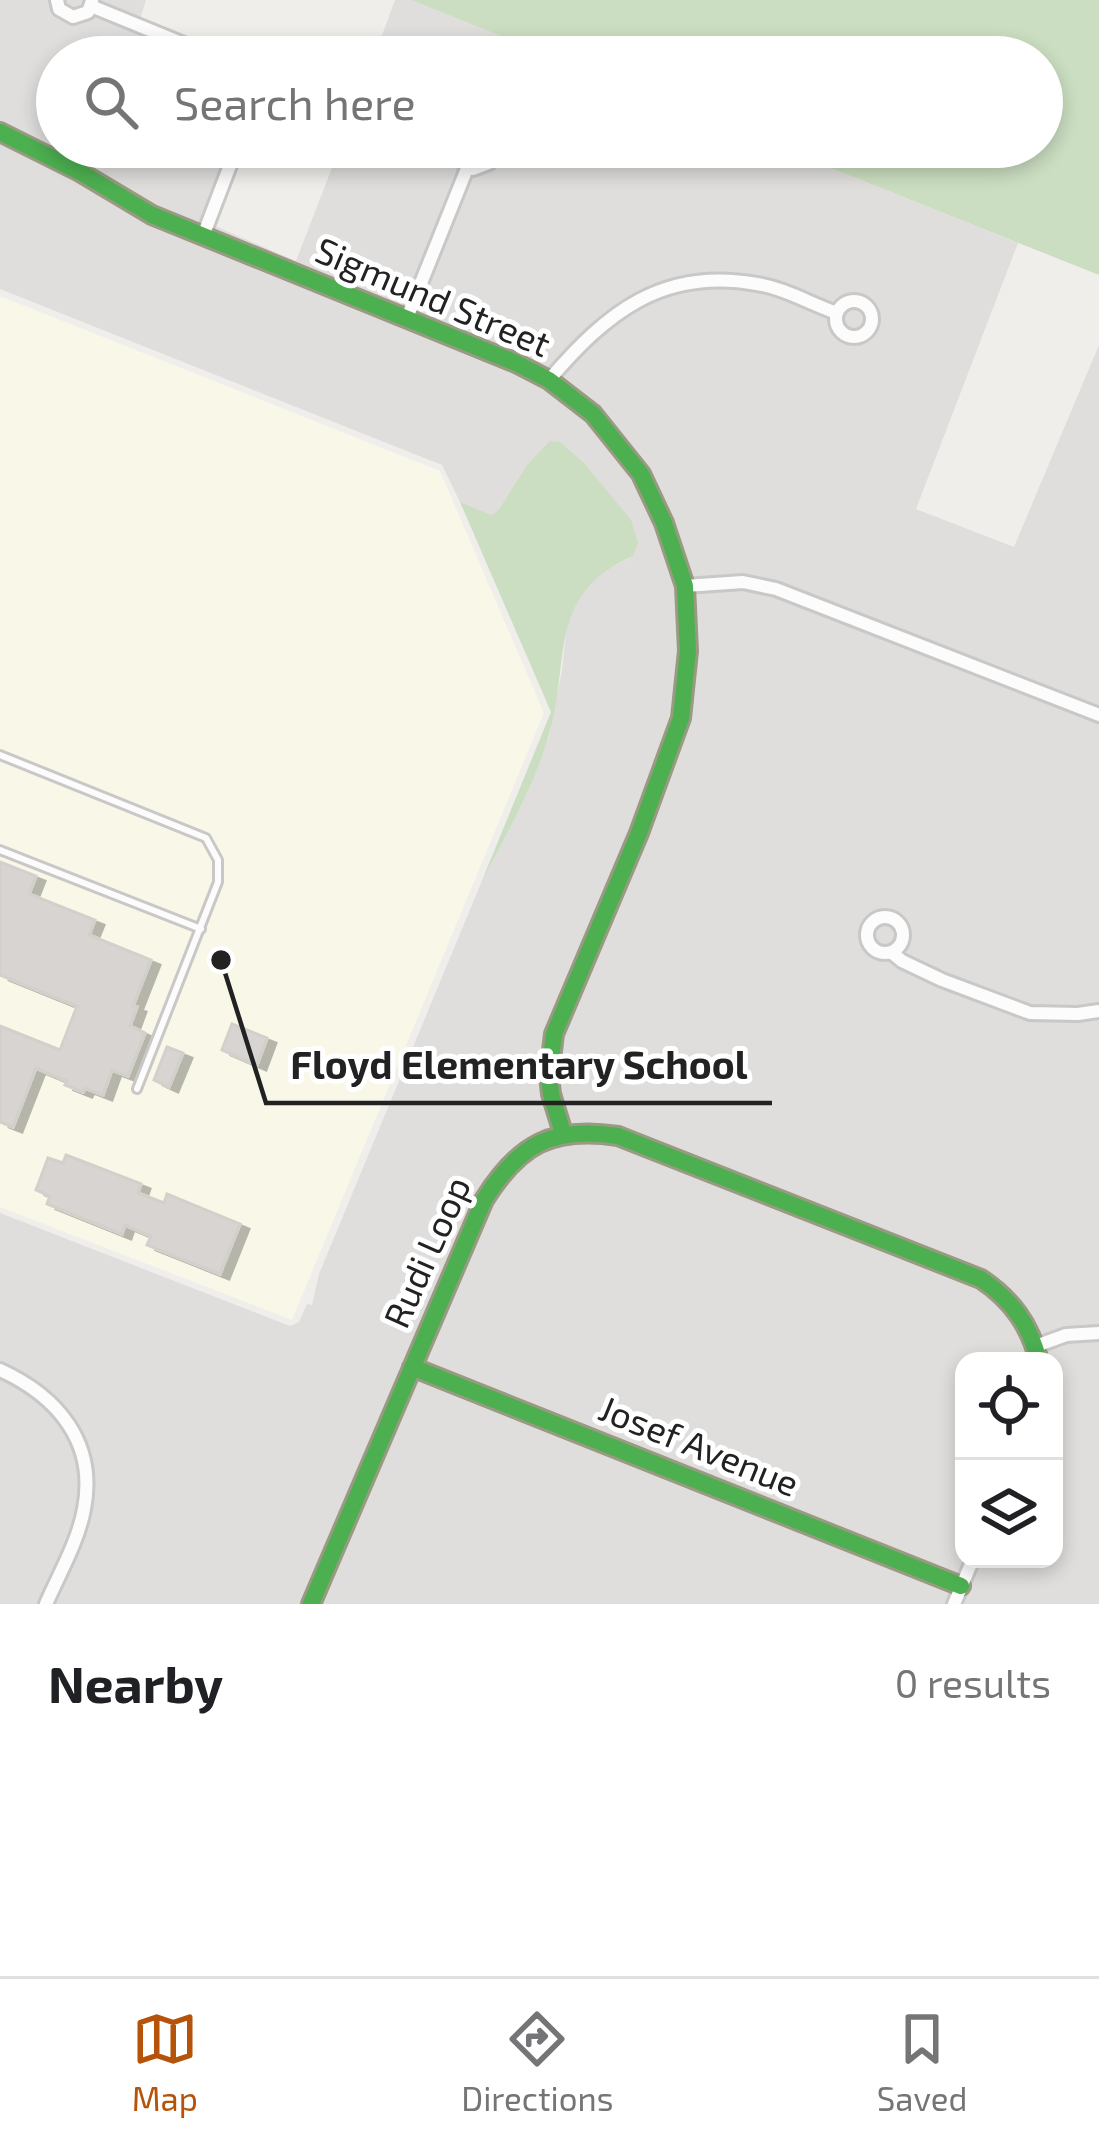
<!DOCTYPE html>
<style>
body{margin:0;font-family:"Exo 2",sans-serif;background:#f2f2f2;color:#202124}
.controls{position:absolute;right:36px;bottom:36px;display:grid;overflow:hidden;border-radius:24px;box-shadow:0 6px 18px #0003}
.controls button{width:108px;height:108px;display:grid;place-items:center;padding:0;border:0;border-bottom:3px solid #e0e0e0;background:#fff;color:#202124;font:60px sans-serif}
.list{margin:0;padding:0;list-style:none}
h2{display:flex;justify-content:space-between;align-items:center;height:156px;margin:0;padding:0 48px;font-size:51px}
h2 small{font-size:39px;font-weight:400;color:#757577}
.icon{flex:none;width:66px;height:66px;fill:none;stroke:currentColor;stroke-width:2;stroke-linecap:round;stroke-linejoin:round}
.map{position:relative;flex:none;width:1099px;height:1604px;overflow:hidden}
.search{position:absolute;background:#fff;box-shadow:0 6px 18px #0003;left:36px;right:36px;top:36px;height:132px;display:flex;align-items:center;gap:30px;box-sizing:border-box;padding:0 42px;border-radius:66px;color:#757577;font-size:45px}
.sheet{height:372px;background:#fff}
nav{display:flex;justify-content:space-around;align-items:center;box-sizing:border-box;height:168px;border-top:3px solid #e0e0e0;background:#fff;font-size:33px;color:#757577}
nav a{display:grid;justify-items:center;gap:6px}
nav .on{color:#b45309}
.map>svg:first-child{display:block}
.residential{fill:#dfdedc;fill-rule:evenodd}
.education{fill:#f8f7e8}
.forest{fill:#cbdec1}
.building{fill:#d7d4d2;stroke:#d3d0cc;stroke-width:3;filter:url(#shadow)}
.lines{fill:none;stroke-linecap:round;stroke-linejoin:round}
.lane-casing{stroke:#c9c8c7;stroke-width:12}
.street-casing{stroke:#c9c8c7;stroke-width:18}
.fast-casing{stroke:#999a82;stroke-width:22}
.lane{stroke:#fdfcfc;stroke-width:6}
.street{stroke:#fdfcfc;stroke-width:12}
.fast{stroke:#4caf50;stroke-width:16}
.labels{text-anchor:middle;stroke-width:10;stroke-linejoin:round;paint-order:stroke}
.street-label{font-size:36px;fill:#222;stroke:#fff}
.leader{fill:none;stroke:#222;stroke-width:4.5}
.callout-dot{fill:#222;stroke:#fff;stroke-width:4.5}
.callout-label{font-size:39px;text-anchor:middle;font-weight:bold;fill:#222;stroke:#fff;stroke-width:10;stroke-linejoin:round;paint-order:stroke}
</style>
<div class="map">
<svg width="1099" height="1604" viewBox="0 0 1099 1604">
<defs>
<filter id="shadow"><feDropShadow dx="9" dy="5" stdDeviation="0" flood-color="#0004"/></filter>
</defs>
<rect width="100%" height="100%" fill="#f0eeeb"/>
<path class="residential" d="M 0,0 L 146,0 L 137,29 L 209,57 L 57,57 L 57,147 L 231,147 L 206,222 L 296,261 L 340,147 L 778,147 L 1018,243 L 916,509 L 1014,547 L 1099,345 L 1099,1604 L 0,1604 L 0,1213 L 290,1326 L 299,1322 L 307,1304 L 312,1305 L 319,1274 L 481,883 L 527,793 L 549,737 L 562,670 L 567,623 L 578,597 L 597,575 L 633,556 L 527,465 L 499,509 L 492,515 L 460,502 L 442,465 L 0,289 ZM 964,1361 L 1054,1361 L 1054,1559 L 964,1559 Z
M 395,0 L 411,0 L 553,57 L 374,57 Z"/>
<path class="education" d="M 0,296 L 440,471 L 544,713 L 292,1320 L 0,1207 Z"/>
<path class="forest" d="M 411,0 L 1099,0 L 1099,275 L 778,147 L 1042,147 L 1042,57 L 553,57 Z
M 550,441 L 560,442 L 584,463 L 631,520 L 638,543 L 633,556 C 544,595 572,662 548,738 C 533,789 505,836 481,883 L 551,712 L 460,502 L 492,515 L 499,509 L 527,465 Z"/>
<path class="building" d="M 0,862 L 36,876 L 29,894 L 95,920 L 89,935 L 151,960 L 133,1006 L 137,1007 L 130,1026 L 145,1033 L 128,1076 L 112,1070 L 103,1095 L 85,1088 L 83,1092 L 65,1085 L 67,1081 L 36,1068 L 13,1127 L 0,1122 L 0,1026 L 60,1050 L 77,1006 L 0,975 Z
M 232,1024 L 267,1038 L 257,1065 L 222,1050 Z
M 167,1047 L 183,1053 L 169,1087 L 154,1080 Z
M 66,1155 L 141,1184 L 138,1193 L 164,1203 L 167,1194 L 240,1224 L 220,1274 L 147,1245 L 151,1236 L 125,1225 L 122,1234 L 47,1204 L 50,1196 L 36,1190 L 48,1158 L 63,1163 Z"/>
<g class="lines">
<defs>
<path id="lane" d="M 0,755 L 206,838 L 218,860 L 218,882 L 137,1089
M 0,850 L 201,929"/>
<path id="street" d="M 57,0 L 59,9 L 73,17 L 88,12 L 92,1
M 91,6 L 201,51 L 209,57
M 458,147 L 460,160 L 473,169 L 489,163 L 493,147
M 203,236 L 237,147
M836 319a18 18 0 1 1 36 0a18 18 0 1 1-36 0Z
M 407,318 L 468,166
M 549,380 C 607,312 663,267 757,284 C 784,288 811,304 837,313
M 685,586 L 743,582 L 776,589 L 1099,715
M867 935a18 18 0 1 1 36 0a18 18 0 1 1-36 0Z
M 891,952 L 902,961 L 942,980 L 1030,1013 L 1078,1014 L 1099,1011
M 1036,1346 L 1066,1335 L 1099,1333
M 0,1370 C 57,1396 97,1442 84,1509 C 78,1542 59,1574 46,1604
M 954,1604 L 973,1559"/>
<path id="fast" d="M 0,132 L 80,172 L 152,215 L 516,363 L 549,380 L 593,414 L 641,474 L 664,523 L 685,586 L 688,651 L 681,718 L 639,833 L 554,1034 L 549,1076 L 551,1094 L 563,1133
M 412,1367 L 961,1586
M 311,1604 L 484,1200 C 519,1144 552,1126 618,1136 L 981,1279 C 1012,1300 1030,1325 1039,1361"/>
</defs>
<use href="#lane" class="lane-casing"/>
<use href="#street" class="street-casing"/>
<use href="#fast" class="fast-casing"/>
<use href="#lane" class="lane"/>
<use href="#street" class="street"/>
<use href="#fast" class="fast"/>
</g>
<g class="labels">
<g class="street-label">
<text transform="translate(433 297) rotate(23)" y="13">Sigmund Street</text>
<text transform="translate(427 1252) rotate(-66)" y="13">Rudi Loop</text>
<text transform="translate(699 1446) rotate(22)" y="13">Josef Avenue</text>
</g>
</g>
<path class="leader" d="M221 960L266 1103H772"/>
<circle class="callout-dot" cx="221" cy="960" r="12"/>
<g class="callout-label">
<text x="519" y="1079">Floyd Elementary School</text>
</g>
</svg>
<div class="controls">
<button><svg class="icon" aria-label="locate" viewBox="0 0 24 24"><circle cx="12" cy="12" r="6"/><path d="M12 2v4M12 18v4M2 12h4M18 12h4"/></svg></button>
<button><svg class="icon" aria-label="layers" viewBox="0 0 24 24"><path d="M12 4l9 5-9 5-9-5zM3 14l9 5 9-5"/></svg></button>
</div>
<div class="search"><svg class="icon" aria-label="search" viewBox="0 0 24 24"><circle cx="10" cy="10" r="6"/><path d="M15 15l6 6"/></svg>Search here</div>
</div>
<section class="sheet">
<h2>Nearby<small>0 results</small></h2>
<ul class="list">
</ul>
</section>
<nav>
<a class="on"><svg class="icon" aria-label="map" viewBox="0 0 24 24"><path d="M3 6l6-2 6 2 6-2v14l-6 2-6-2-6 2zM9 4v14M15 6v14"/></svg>Map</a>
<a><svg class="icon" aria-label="directions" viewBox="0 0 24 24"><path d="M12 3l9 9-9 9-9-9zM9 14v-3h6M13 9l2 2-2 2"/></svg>Directions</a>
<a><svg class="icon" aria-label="saved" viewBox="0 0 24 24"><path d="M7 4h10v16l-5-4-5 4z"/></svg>Saved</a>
</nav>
